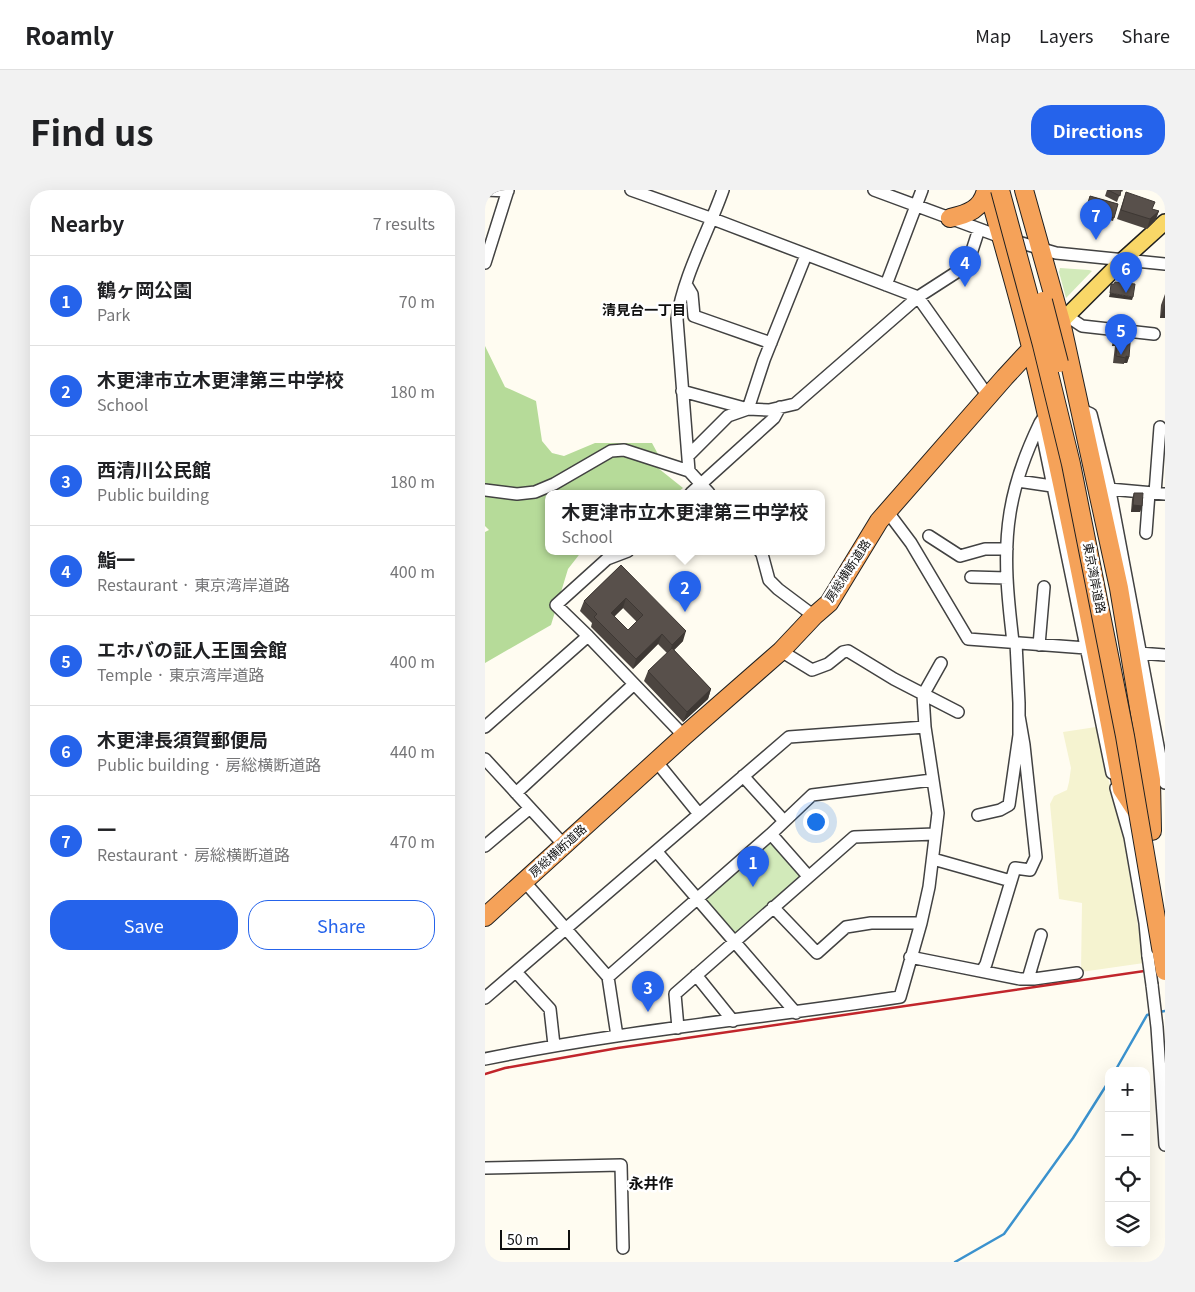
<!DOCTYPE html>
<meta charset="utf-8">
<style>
body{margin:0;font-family:Georgia,"Noto Sans JP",serif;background:#f2f2f2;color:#202124}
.controls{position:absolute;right:15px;bottom:15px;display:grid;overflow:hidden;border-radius:10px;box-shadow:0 5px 20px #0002}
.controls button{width:45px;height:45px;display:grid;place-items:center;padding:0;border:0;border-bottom:1px solid #e0e0e0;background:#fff;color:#202124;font:25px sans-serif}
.scale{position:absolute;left:15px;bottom:12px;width:70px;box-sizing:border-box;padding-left:5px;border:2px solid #0f0f0f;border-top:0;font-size:14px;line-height:18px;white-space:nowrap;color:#0f0f0f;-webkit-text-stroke:4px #fff;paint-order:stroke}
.you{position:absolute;left:330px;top:631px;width:18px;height:18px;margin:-12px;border:4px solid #fff;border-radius:50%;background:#1a73e8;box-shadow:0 0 0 8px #1a73e833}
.badge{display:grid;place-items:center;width:32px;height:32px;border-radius:50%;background:#2563eb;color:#fff;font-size:16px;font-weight:700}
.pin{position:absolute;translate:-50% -41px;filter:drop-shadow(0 1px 2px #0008)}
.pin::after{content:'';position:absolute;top:26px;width:18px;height:15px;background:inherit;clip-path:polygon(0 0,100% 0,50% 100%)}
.popup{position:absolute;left:60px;top:300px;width:280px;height:65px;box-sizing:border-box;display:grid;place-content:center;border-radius:10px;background:#fff;filter:drop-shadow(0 1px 4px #0005);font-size:16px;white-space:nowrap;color:#757577}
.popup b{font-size:19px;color:#202124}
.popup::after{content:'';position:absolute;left:50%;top:100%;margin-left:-10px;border:10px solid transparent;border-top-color:#fff}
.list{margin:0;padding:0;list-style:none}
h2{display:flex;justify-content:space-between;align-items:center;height:65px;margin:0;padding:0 20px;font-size:21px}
h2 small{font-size:16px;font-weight:400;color:#757577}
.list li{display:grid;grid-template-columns:32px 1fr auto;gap:15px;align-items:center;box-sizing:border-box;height:90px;padding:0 20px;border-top:1px solid #e0e0e0}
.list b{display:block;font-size:19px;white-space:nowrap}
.list p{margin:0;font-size:16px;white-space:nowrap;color:#757577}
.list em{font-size:16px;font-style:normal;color:#757577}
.actions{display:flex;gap:10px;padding:15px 20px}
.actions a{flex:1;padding:11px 0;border:1px solid #2563eb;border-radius:20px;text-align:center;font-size:18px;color:#2563eb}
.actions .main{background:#2563eb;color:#fff}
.icon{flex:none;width:28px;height:28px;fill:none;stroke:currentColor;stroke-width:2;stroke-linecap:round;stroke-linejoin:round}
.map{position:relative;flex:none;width:680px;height:1072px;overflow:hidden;border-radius:20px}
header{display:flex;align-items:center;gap:30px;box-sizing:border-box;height:70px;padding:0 25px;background:#fff;border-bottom:1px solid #e0e0e0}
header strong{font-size:24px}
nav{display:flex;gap:28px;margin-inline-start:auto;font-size:18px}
.intro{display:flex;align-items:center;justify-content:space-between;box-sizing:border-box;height:120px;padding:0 30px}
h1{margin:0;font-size:35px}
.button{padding:12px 22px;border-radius:20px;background:#2563eb;color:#fff;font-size:18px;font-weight:700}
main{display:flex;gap:30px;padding:0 30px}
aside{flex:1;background:#fff;border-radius:20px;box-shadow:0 5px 20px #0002}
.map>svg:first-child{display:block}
.farmland{fill:#f5f3d0}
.green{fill:#d2eaba}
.forest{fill:#b6db99}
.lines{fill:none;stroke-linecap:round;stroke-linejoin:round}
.stream{stroke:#3b92ce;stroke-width:2.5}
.minor-casing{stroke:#424242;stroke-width:14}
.major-casing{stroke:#202020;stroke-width:18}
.highway-casing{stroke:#202020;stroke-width:20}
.minor{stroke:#fff;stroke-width:11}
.major{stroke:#f9d767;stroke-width:15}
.highway{stroke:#f5a259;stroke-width:18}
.rail{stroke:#c1252b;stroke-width:2.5}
.minor-bridge-casing{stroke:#424242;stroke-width:14;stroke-linecap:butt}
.highway-bridge-casing{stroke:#202020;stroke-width:20;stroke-linecap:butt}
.minor-bridge{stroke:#fff;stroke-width:11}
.highway-bridge{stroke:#f5a259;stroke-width:18}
.wall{fill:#4c4540;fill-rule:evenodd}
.shaded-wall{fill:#3e3834}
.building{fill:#58504b;stroke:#3e3834;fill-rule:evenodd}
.labels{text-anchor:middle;stroke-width:5;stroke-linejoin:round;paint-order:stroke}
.street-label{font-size:12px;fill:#0f0f0f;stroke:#fff}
.neighbourhood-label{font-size:14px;font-weight:bold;fill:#0f0f0f;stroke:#fff}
.quarter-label{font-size:15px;font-weight:bold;fill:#0f0f0f;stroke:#fff}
</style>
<header>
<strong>Roamly</strong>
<nav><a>Map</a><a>Layers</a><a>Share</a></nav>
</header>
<div class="intro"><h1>Find us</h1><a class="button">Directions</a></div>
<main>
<aside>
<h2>Nearby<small>7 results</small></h2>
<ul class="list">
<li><span class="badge">1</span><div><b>鶴ヶ岡公園</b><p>Park</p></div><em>70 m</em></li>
<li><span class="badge">2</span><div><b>木更津市立木更津第三中学校</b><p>School</p></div><em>180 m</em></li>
<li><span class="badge">3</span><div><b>西清川公民館</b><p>Public building</p></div><em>180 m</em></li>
<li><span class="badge">4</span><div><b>鮨一</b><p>Restaurant · 東京湾岸道路</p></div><em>400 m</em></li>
<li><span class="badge">5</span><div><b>エホバの証人王国会館</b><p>Temple · 東京湾岸道路</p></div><em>400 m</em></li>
<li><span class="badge">6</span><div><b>木更津長須賀郵便局</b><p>Public building · 房総横断道路</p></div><em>440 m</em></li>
<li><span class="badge">7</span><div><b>一</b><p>Restaurant · 房総横断道路</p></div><em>470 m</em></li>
</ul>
<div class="actions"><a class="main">Save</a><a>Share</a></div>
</aside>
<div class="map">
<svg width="680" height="1072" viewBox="0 0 680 1072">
<rect width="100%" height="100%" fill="#fffcf1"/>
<path class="farmland" d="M 611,537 L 621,581 L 637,638 L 659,773 L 596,782 L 597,713 L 574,709 L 565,614 L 569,606 L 582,600 L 584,592 L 586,578 L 578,542 Z"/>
<path class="green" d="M 575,78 L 604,80 L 607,81 L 581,108 L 574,82 Z
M 286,644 L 323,686 L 249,751 L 212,708 Z"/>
<path class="forest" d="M 0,156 L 20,197 L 51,211 L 57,251 L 67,263 L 79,266 L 110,253 L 167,253 L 174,266 L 173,278 L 198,298 L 192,303 L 64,303 L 64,361 L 97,361 L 83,379 L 66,435 L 0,473 L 0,342 L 4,340 L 0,336 Z"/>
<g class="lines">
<path class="stream" d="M 674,822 L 680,821
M 630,881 L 662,825 L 666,824
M 470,1072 L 519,1044 L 588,948 L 624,891"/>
<defs>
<path id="minor" d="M 0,0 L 23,1
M 146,0 L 228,29 L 433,107 L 503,206
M 389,0 L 516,47 L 571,63 L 680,74
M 0,73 L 23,0
M 201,94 L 207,104 L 209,126 L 286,153
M 401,95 L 437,0
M 582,126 L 597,136 L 669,144
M 197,201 L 263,219 L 284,220 L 310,214 L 433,107 L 478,78 L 484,70 L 494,39
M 595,219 L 606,224 L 624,296 L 680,593
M 561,224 L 555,233 L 627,583
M 203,266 L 243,226 L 263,219 L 279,170 L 321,65
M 204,281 L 192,129 C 199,84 223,43 238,0
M 533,291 L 567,296
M 624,299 L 680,304
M 0,300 L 32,304 L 50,302 L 69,294 L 126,261 L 139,260 L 204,281 L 224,303
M 206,303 L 289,228 L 295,217
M 670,303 L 675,237
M 402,321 L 426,353 L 483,449 L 601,458
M 661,343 L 664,303
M 444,346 L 475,366 L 500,359 L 522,359
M 275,361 L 277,364 L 284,390 L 293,399 L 329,426
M 486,387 L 522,388
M 103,446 L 71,415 L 122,369 L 143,361
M 528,452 C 523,410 518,366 525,323 C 530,291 541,262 555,233
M 554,455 L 559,397
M 296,461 L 327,480 L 343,474 L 358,462 L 363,461 L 409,489 L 473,522
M 654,463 L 680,465
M 0,537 L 103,446 L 199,546
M 0,569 L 79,655
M 171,571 L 214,624
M 258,586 L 299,631
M 631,598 L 645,647 L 660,733 L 663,766
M 31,603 L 149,494
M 493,625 L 515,620 L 524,615 L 534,545 L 534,513 L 531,453
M 286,644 L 323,686
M 0,656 L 45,618
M 172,662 L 311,823
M 448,669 L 526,691
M 39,691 L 123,787 L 132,846
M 288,717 L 332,763 L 361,737 L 386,733 L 436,733
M 425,767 L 535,789 L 549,789 L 592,783
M 497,781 L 501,774 L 530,678 L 545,680 L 551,667 L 539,555 L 534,526
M 31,782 L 65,819 L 69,855
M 211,785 L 248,831
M 123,787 L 286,644 L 327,605 L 447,590
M 543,789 L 556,745
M 667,795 L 672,837 L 680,955
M 0,808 L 304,547 L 440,537
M 193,838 L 190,804 L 369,647 L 450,644
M 0,869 C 137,841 277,828 415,807 L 436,733 L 444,697 L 453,623 L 440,537 L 438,505 L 456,473
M 0,978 L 136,975 L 138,1058"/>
<path id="major" d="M 576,132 L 639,69 L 680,32"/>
<path id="highway" d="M 503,0 C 518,54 534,107 547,161 C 582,306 610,452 637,599 L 652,622
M 539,0 L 576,132 L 634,398 L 666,590 L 667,641
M 465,28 C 483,24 497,19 501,0
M 0,727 L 199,546 L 296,461 L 329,426 L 344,413 L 394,331 L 520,187 L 546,159 L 576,132"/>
</defs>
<use href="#minor" class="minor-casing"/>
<use href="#major" class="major-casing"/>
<use href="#highway" class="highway-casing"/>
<use href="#minor" class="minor"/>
<use href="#major" class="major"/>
<use href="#highway" class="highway"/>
<path class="rail" d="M 0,884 L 20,878 L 133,858 L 680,778"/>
<defs>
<path id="minor-bridge" d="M 663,766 L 667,795"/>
<path id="highway-bridge" d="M 515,0 L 557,155 L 586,274 L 640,546 L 680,781
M 558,111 L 574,173"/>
</defs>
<use href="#minor-bridge" class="minor-bridge-casing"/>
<use href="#highway-bridge" class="highway-bridge-casing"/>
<use href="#minor-bridge" class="minor-bridge"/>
<use href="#highway-bridge" class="highway-bridge"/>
</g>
<path class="wall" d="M 622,0 L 638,0 L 637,2 L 636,1 L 632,12 L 620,6 Z
M 641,2 L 667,19 L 674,21 L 670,31 L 662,39 L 632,29 Z
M 605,6 L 633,14 L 628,31 L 600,23 Z
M 641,78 L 649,87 L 646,94 L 638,93 L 639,85 Z
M 680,104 L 680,128 L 675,128 L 676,115 Z
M 633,140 L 644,167 L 642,173 L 639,173 L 639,174 L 628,173 L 630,156 L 627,156 L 628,149 L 630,142 L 632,143 Z
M 649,303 L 657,316 L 655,322 L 646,322 L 647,309 Z
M 136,375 L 198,451 L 189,460 L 226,499 L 223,509 L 198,532 L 159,491 L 163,481 L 182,463 L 173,454 L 148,479 L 106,437 L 107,433 L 95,421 L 99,411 ZM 138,418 L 152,432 L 143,440 L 129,426 Z"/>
<path class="shaded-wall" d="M 674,21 L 670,31 L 662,39 L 665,29 Z
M 640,86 L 649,87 L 646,94 L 638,93 Z
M 625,103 L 648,107 L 647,110 L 624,107 Z
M 680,114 L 680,128 L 675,128 Z
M 630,150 L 632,150 L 630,156 L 627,156 Z
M 641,166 L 644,167 L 642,173 L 639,173 Z
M 648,315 L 657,316 L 655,322 L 646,322 Z
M 141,408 L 138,418 L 123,433 L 126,423 Z
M 201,441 L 198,451 L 184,465 L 187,455 Z
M 177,444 L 173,454 L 148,479 L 151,469 Z
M 226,499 L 223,509 L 198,532 L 202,522 Z"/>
<path class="building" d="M 623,0 L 636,0 L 635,6 Z
M 641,2 L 670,12 L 667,19 L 674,21 L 665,29 L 636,20 Z
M 605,6 L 633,14 L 629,28 L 601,19 Z
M 650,77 L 649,87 L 640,86 L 641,78 Z
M 630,92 L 650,94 L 648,107 L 625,103 L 626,94 L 629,94 Z
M 633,140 L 646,141 L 644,167 L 641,166 L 641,168 L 631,166 L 632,150 L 630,150 L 630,142 L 633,143 Z
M 649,303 L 658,303 L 657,316 L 648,315 Z
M 136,375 L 201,441 L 187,455 L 177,444 L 151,469 L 109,427 L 112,424 L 99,411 ZM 141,408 L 158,425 L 143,440 L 126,423 Z
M 187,458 L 226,499 L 202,522 L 163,481 Z"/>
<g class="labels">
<g class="street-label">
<text transform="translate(363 381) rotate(-57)" y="4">房総横断道路</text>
<text transform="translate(609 388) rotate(79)" y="4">東京湾岸道路</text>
<text transform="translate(73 661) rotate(-42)" y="4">房総横断道路</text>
</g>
<g class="neighbourhood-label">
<text x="159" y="125">清見台一丁目</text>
</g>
<g class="quarter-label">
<text x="166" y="999">永井作</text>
</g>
</g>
</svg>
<div class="controls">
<button>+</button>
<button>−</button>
<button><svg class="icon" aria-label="locate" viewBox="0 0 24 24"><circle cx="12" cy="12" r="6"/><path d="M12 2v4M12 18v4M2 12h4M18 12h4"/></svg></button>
<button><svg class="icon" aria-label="layers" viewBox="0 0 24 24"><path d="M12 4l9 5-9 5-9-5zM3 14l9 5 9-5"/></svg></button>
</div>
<div class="scale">50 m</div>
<div class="you"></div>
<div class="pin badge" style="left:268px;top:697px">1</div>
<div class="pin badge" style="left:200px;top:422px">2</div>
<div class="popup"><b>木更津市立木更津第三中学校</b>School</div>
<div class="pin badge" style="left:163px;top:822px">3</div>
<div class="pin badge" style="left:480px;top:97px">4</div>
<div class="pin badge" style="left:636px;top:165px">5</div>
<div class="pin badge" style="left:641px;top:103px">6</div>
<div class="pin badge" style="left:611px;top:50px">7</div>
</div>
</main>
